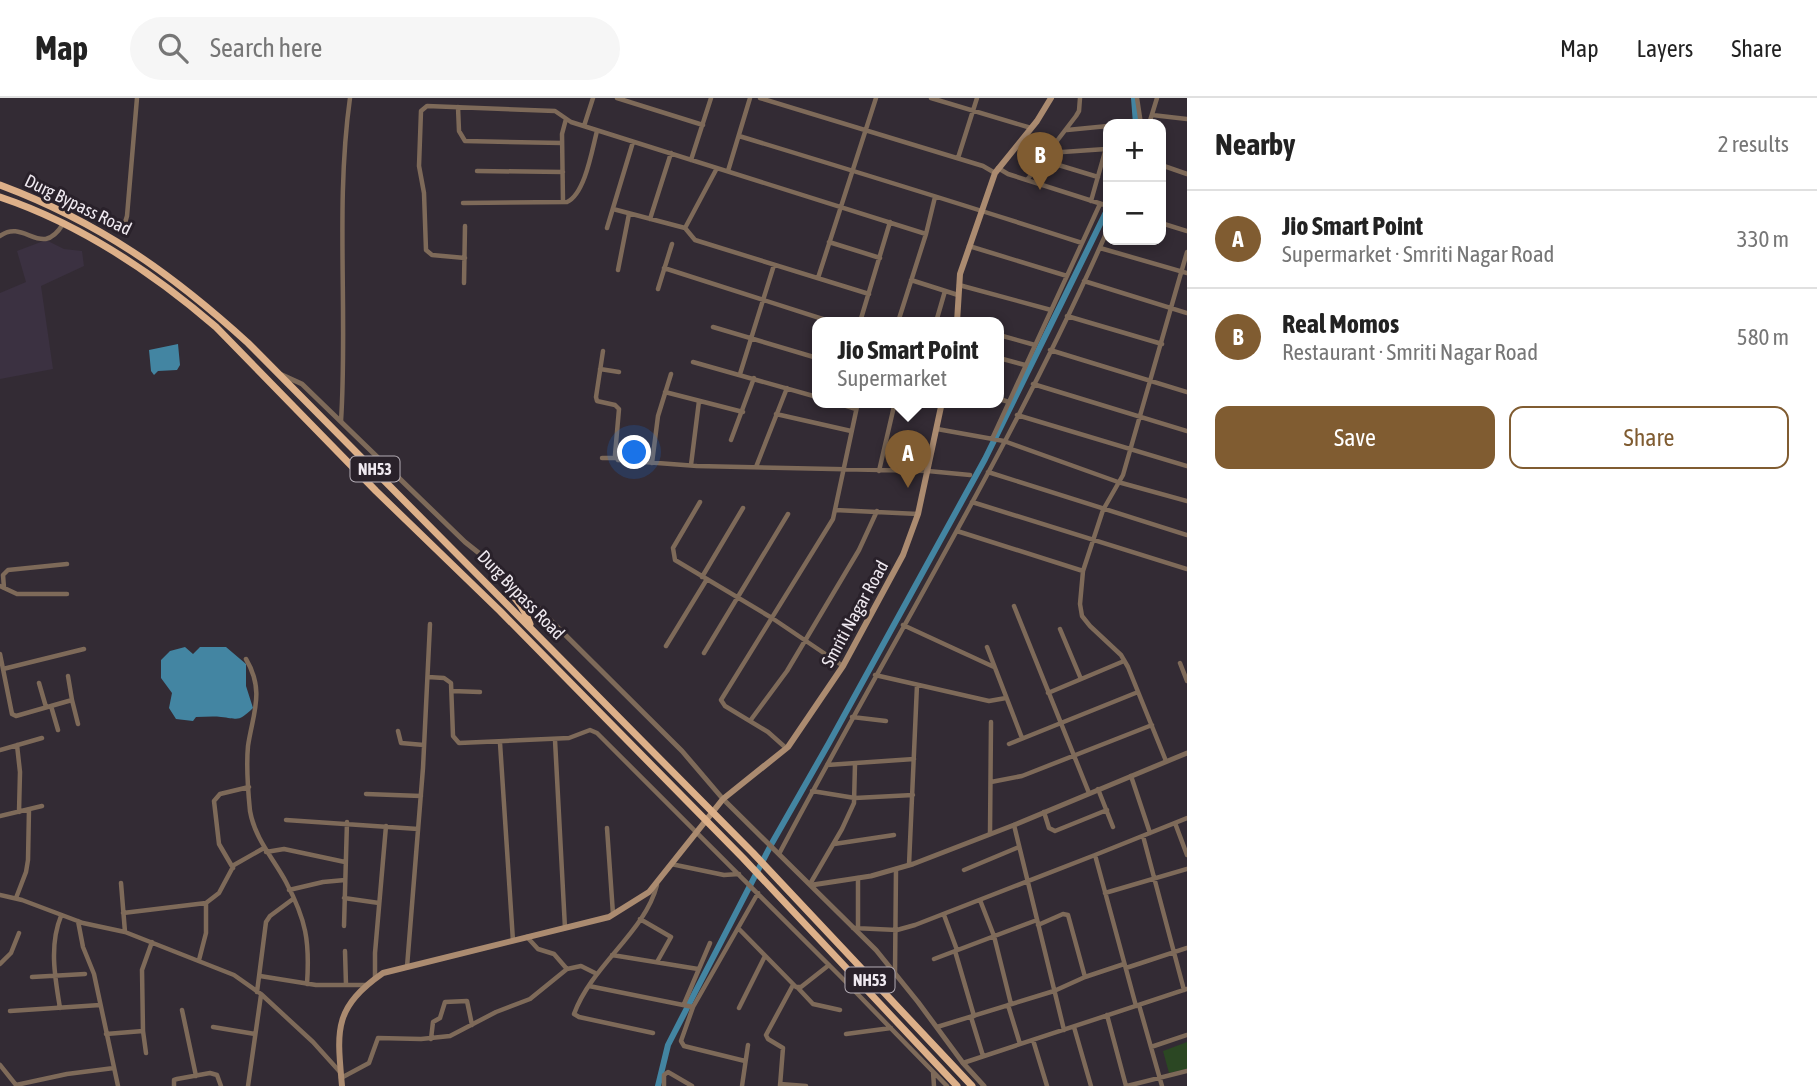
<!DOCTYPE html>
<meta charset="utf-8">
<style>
body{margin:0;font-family:"Asap Condensed",sans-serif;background:#f6f6f6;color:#222}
.controls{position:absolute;right:21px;top:21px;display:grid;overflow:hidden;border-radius:14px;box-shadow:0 4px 10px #0003}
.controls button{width:63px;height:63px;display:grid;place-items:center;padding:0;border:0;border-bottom:2px solid #e0e0e0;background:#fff;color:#222;font:35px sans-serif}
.you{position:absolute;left:635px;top:355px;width:24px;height:24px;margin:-18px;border:5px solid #fff;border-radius:50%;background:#1a73e8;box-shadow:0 0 0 10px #1a73e833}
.badge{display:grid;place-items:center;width:46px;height:46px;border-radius:50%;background:#805c31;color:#fff;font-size:23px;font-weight:700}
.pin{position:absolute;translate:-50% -58px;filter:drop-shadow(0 2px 4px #0008)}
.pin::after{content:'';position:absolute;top:37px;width:24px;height:21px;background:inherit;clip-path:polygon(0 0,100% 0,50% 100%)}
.popup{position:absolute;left:812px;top:219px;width:192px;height:91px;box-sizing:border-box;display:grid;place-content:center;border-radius:14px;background:#fff;filter:drop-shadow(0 2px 5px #0005);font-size:23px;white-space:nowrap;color:#767676}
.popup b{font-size:26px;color:#222}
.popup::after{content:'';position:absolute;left:50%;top:100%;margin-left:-14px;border:14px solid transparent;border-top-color:#fff}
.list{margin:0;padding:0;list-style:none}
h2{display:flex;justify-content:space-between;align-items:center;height:91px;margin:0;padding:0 28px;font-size:30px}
h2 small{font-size:23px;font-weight:400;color:#767676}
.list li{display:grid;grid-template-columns:46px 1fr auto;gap:21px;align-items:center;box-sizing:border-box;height:98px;padding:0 28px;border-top:2px solid #e0e0e0}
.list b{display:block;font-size:26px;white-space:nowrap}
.list p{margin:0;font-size:23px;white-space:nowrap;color:#767676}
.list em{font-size:23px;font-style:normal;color:#767676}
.actions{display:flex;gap:14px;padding:21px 28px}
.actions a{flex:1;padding:16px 0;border:2px solid #805c31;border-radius:14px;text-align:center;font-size:24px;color:#805c31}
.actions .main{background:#805c31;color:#fff}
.icon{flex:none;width:38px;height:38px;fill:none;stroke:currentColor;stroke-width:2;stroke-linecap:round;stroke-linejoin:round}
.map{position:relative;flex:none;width:1187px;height:988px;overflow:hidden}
header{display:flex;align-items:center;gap:42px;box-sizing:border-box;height:98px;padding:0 35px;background:#fff;border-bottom:2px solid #e0e0e0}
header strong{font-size:33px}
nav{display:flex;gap:38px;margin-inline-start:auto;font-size:24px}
.search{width:490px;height:63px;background:#f6f6f6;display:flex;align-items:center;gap:18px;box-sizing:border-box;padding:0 24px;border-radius:38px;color:#767676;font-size:26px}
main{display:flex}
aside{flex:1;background:#fff}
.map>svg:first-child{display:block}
.education{fill:#3b3141}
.green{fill:#2b4723}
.water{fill:#4385a2}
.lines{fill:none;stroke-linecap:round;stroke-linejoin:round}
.canal{stroke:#4385a2;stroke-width:6}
.minor{stroke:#7e6a59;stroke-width:4.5}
.tertiary{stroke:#7e6a59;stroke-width:5}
.secondary{stroke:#ab8b70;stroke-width:6}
.trunk{stroke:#ddb089;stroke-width:7}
.labels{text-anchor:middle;stroke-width:6;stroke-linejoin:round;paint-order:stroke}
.shield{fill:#29212a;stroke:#b4adb5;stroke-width:2}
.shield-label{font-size:16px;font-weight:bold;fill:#efe9f0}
.street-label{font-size:18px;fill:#efe9f0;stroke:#29212a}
</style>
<header>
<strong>Map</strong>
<div class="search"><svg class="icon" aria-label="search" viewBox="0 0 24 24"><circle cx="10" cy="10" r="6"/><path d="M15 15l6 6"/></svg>Search here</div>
<nav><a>Map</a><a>Layers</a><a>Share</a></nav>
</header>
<main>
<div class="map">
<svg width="1187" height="988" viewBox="0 0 1187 988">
<rect width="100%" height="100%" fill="#332b34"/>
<path class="education" d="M 46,142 L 64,151 L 82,153 L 84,168 L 41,188 L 53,271 L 0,281 L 0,195 L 26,184 L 17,153 Z"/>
<path class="green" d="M 1187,944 L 1187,971 L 1169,975 L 1163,953 Z"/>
<path class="water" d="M 178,246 L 180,267 L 177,272 L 158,273 L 154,277 L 151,273 L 149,252 Z
M 185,549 L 193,556 L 200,549 L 226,549 L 246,566 L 246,588 L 253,610 C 238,624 240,621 221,619 C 213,618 204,619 196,619 L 193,623 L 176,621 L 169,610 L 172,595 L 161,580 L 161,562 L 170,553 Z"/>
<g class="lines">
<path class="canal" d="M 1134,0 L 1136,26
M 689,906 L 772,745 L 829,645 L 985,361 L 1108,110
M 658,988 L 668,947 L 687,910"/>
<path class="minor" d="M 617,0 L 703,27
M 760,0 L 983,68 L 995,75
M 931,0 L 1031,30
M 1137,0 L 1141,26
M 458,9 L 459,33 L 465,43 L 562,45
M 1152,17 L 1187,21
M 1149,26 L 1157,0
M 584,28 L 593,0
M 1067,32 L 1108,28
M 739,38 C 854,73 968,108 1082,145
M 1048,55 L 1106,51
M 958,60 L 977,0
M 691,62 L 711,0
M 1042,62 L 1098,79
M 1161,67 L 1187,76
M 998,70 L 1008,76 L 1108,108
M 477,73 L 563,74
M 728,73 L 750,0
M 1027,82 L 1076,18 L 1079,13 L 1080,0
M 1091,103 L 1108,43
M 563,104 L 562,36 L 566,21
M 463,105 L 567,104 C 585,96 592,52 597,33
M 613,111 L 685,130 L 717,70
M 650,121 L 671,55
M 1161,125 L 1187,133
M 607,130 L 633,44
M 685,130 L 695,142 L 869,196
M 123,131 L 127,118 L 137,0
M 0,138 C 25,120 41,162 63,126
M 829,144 L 880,160
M 969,148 L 1067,178
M 1100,150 L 1187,175
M 465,160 L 432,157 L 426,152 L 424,95 L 419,68 L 421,13 L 427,8 L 555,13 L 571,24 L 926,136
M 664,170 L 832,224
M 618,172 L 629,116
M 818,180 L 876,0
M 911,182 L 958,197
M 1084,183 L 1187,215
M 464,185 L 465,128
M 959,187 L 1051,212
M 658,191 L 672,146
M 1067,218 L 1162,246
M 860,224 L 890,124
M 898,224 L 926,136 L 935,99
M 936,224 L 945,193
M 713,229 L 817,260
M 999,237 L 1035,247
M 1050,252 L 1187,294
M 603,253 L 596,299 L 597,303 L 615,307 L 619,311 L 615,357 L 618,362 L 697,368 L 928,373 L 970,377
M 999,260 L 1025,267
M 693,264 L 817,299
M 600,271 L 619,274
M 740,276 L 774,167
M 1033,286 L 1187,333
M 665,294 L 743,314
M 999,301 L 1009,304
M 834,304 L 856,311
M 776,316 L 851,333
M 1017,317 L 1187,368
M 341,323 C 348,216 335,107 350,0
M 937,331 L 1004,343 L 1118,384 L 1187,403
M 992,341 L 1100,106
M 731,342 L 754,280
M 602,360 L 616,360
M 652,365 L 658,318 L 671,276
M 691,367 L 699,303
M 756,369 L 787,290
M 879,373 L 895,304
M 988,374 L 1187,437
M 700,404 L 673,450 L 675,462 L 772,520 L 843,568
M 972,404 L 1187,471
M 835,412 L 918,416
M 957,433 L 1083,473
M 702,479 L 743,410
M 0,488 L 17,496 L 67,496
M 4,490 L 3,477 L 8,472 L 67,466
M 1014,508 L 1089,695
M 903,527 L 994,569
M 1060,531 L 1081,581
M 666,548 L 707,481
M 987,549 L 1022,640
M 704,555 L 788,416
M 0,556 L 12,616 L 16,618 L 72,602 L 68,578
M 246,561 C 265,593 253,615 248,648 C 246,669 248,693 250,713 C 255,741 273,760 286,784 C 306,822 310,843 307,886
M 1180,565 L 1187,583
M 3,571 L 84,551
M 875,577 L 989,603 L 1006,600
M 428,579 L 444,580 L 451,585 L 453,638 L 459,645 L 569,640 L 590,632 L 597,635 L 841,879 L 947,988
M 39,585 L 46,609
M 452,593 L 480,594
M 1048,595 L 1124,563
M 72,602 L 78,626
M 51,608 L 58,632
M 852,619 L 886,623
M 750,623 L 787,573 L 859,452 L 877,413
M 398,633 L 401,645 L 424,647
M 555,642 L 565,830
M 500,645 L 513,843
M 1009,646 L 1138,594
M 17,647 L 20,674 L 19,714
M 786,650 L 768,634 L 725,608 L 721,602 L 833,421 L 858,304
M 0,652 L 42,640
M 1166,663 L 1128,569 L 1121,557 L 1090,528 L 1082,518 L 1080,506 L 1083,473 L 1103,412 L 1123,377 L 1187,154
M 827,667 L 914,661
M 1131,678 L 1150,735
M 991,684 L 1022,678 L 1152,627
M 1098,691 L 1113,729
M 812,693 L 855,700 L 913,697
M 366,696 L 421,698
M 1044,714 L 1049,730 L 1055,733 L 1107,712
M 0,718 L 42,708
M 286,722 L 418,731
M 1175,725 L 1187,757
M 1014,727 L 1064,932
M 607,730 L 613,816
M 990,736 L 991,624
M 1143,738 L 1184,892
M 834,746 L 894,737
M 266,754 L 284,751 L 345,764
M 779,756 C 889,548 1014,346 1108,131
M 1095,757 L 1187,720
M 671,766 L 724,777 L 739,776
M 909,767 L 917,587
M 233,770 L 219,746 L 214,703 L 220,696 L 249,689
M 964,772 L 1019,749
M 858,780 L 858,830
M 121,785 L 125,834
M 810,786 L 842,731 L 854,705 L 855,666
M 289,792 L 323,784 L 345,782
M 1105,795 L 1187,771
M 0,797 L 22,802 L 83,825 L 125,834 L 234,877 L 261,896 L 313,944 L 340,974
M 16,800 L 26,774 L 28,762 L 29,711
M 344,800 L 379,805
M 980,802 L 994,838 L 1011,906
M 123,815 L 206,805 L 219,795 L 234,767 L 264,750
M 944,817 L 957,852
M 640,821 L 671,839 L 657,864
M 78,823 L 83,849 L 94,876 L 118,988
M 1038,827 L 1063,816 L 1068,817 L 1085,879
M 344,828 L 347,724
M 738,830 L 796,889 L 801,889 L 829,867
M 853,830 L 897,832 L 915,827 L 1095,757 L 1136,908
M 527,839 L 538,851 L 554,856 L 567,871
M 345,853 L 346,887
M 955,853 L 974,918
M 612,857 L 698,871
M 934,861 L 1037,822
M 199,862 L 206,835 L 206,805
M 0,866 L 11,855 L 19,835
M 407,869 L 423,670 L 430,526
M 1126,870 L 1187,850
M 895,875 L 896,771
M 260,878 L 316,887 L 366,887
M 32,879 L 85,876
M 375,880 L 375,855 L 386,728
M 589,888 L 693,909
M 798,890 L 813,906 L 840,912
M 257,894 L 266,824 L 270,818 L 293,801
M 684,906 L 710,845
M 1008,907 L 1020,946
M 1139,907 L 1162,988
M 60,910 C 55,880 49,847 61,818
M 739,910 L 765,858
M 182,912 L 196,978
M 10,913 L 100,907
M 1107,917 L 1126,988
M 971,919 L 983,958
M 213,929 L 255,936
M 937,929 L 1054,893 L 1085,879 L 1124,866
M 1074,929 L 1091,988
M 653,935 L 579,919 L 574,916 C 592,867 645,834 657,787
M 106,936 L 143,933
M 846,936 L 891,930
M 431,941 L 433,924 L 440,920 L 445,904 L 467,903 L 472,927
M 1033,942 L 1047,988
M 1151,949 L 1187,937
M 146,955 L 143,933 L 142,872 L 152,844
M 745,963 L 684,948 L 681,943 L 693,909 L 758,795
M 963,965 L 1187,891
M 0,967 L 16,987
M 933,974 L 934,988
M 341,980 L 369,965 L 378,940 L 421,941 L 450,938 L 496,914 L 530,901 L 567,871 L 581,868 L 595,875
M 780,986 L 806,988
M 16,987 L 67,976 L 114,970
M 174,988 L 174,982 L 177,981 L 210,975 L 217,977 L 221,988
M 248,988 L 261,897
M 664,988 L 664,977 L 668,974 L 692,988
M 742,988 L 748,947
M 780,988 L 783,950 L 768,941 L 766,937 L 793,887
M 1127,988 L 1187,973"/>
<path class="tertiary" d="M 280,276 L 302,286 L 465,444 L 499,471 L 682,653 L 723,701 L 876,852 L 918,904 L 963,965 L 984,988
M 812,787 L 871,778 L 913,766 L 1014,727 L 1187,655"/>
<path class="secondary" d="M 957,224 L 960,176 L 995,75 L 1037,23 L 1051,0
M 342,988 C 337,932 333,910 383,875 L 609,819 L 649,794 L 723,701 L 788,649 L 843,568 L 903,457 L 918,416 L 942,304"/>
<path class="trunk" d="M 0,87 C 99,124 171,175 248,245 L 753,755 L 972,988
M 0,99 C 81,126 152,174 216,229 L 376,393 L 500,513 L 743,760 L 957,988
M 489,463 C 499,487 522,501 530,526"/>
</g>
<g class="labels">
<g class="shield">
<rect x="350.5" y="358.5" width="49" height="25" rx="5"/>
<rect x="845.5" y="869.5" width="49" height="25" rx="5"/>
</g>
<g class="shield-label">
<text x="375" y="377">NH53</text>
<text x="870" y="888">NH53</text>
</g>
<g class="street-label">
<text transform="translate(78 107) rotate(26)" y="6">Durg Bypass Road</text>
<text transform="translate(521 497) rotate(46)" y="6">Durg Bypass Road</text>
<text transform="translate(855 516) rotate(-61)" y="6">Smriti Nagar Road</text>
</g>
</g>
</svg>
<div class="controls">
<button>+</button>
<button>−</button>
</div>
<div class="you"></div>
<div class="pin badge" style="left:908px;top:390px">A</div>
<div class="popup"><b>Jio Smart Point</b>Supermarket</div>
<div class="pin badge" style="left:1040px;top:92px">B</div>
</div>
<aside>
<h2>Nearby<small>2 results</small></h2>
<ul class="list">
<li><span class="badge">A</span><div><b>Jio Smart Point</b><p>Supermarket · Smriti Nagar Road</p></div><em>330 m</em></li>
<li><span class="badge">B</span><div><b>Real Momos</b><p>Restaurant · Smriti Nagar Road</p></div><em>580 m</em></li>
</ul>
<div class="actions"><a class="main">Save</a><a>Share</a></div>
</aside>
</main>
